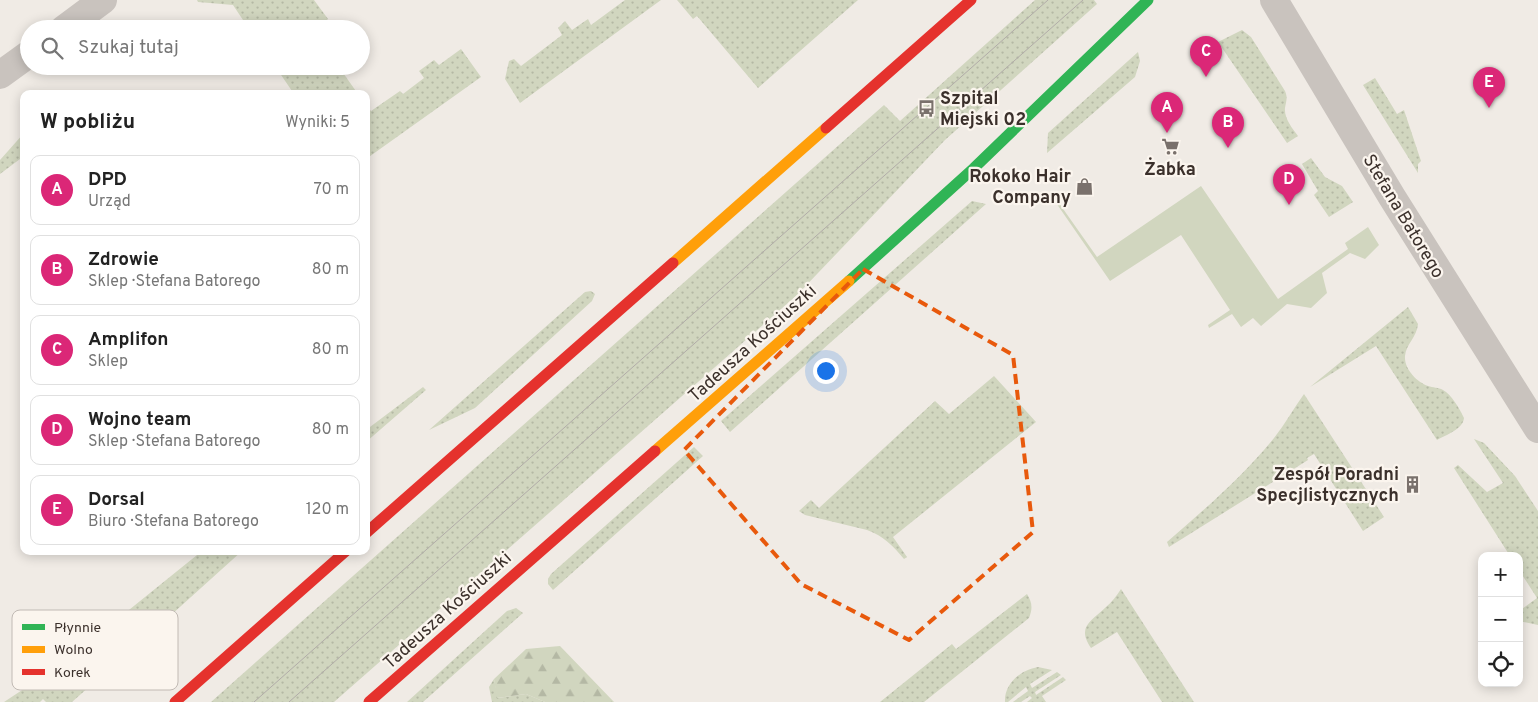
<!DOCTYPE html>
<html lang="pl">
<meta charset="utf-8">
<style>
body{margin:0;font-family:Overpass,sans-serif;background:#f6f6f6;color:#222}
.controls{position:absolute;right:15px;bottom:15px;display:grid;overflow:hidden;border-radius:10px;box-shadow:0 2px 12px #0003}
.controls button{width:45px;height:45px;display:grid;place-items:center;padding:0;border:0;border-bottom:1px solid #e0e0e0;background:#fff;color:#222;font:25px sans-serif}
.you{position:absolute;left:825px;top:370px;width:18px;height:18px;margin:-12px;border:4px solid #fff;border-radius:50%;background:#1a73e8;box-shadow:0 0 0 8px #1a73e833}
.badge{display:grid;place-items:center;width:32px;height:32px;border-radius:50%;background:#db2777;color:#fff;font-size:16px;font-weight:700}
.pin{position:absolute;translate:-50% -41px;filter:drop-shadow(0 1px 2px #0008)}
.pin::after{content:'';position:absolute;top:26px;width:18px;height:15px;background:inherit;clip-path:polygon(0 0,100% 0,50% 100%)}
.list{margin:0;padding:0;list-style:none}
h2{display:flex;justify-content:space-between;align-items:center;height:65px;margin:0;padding:0 20px;font-size:21px}
h2 small{font-size:16px;font-weight:400;color:#767676}
.list li{display:grid;grid-template-columns:32px 1fr auto;gap:15px;align-items:center;box-sizing:border-box;height:70px;margin:0 10px 10px;padding:0 10px;border:1px solid #e0e0e0;border-radius:10px}
.list b{display:block;font-size:19px;white-space:nowrap}
.list p{margin:0;font-size:16px;white-space:nowrap;color:#767676}
.list em{font-size:16px;font-style:normal;color:#767676}
.icon{flex:none;width:28px;height:28px;fill:none;stroke:currentColor;stroke-width:2;stroke-linecap:round;stroke-linejoin:round}
.map{position:relative;flex:none;width:1538px;height:702px;overflow:hidden}
.search{position:absolute;background:#fff;box-shadow:0 2px 12px #0003;left:20px;top:20px;width:350px;height:55px;display:flex;align-items:center;gap:12px;box-sizing:border-box;padding:0 18px;border-radius:28px;color:#767676;font-size:19px}
.panel{position:absolute;background:#fff;box-shadow:0 2px 12px #0003;left:20px;top:90px;width:350px;height:465px;border-radius:10px}
.map>svg:first-child{display:block}
.grass{fill:url(#grass-dots)}
.forest{fill:url(#forest-firs)}
.green{fill:#d1d6bf}
.lines{fill:none;stroke-linecap:round;stroke-linejoin:round}
.street{stroke:#c9c3be;stroke-width:28}
.fast{stroke:#30b455;stroke-width:11}
.slow{stroke:#ff9f0a;stroke-width:11}
.jam{stroke:#e5322d;stroke-width:11}
.tram{stroke:#b1aca8;stroke-width:1}
.marked{fill:none;stroke:#e8590c;stroke-width:4;stroke-dasharray:10 6;stroke-linejoin:round}
.labels{text-anchor:middle;stroke-width:4.5;stroke-linejoin:round;paint-order:stroke}
.poi-label{font-size:18px;font-weight:bold;fill:#3b302b;stroke:#fbf5ee;text-anchor:end}
.street-label{font-size:18px;fill:#3b302b;stroke:#fbf5ee}
.key{fill:#fbf5ee;stroke:#c1bab4;stroke-width:1}
.key-label{font-size:14px;fill:#3b302b}
</style>
<div class="map">
<svg width="1538" height="702" viewBox="0 0 1538 702">
<defs>
<pattern id="grass-dots" width="8" height="8" patternUnits="userSpaceOnUse" patternTransform="scale(1.25)"><rect width="8" height="8" fill="#d1d6bf"/><path d="M2 2h.1M6 6h.1" fill="none" stroke="#b4b8a4" stroke-width="1.8" stroke-linecap="round"/></pattern>
<pattern id="forest-firs" width="22" height="20" patternUnits="userSpaceOnUse" patternTransform="scale(1.25)"><rect width="22" height="20" fill="#d1d6bf"/><path d="M5 1l3.5 6h-7zM16 11l3.5 6h-7z" fill="#b4b8a4"/></pattern>
</defs>
<rect width="100%" height="100%" fill="#f0ebe5"/>
<path class="grass" d="M 197,0 L 314,0 L 328,19 L 322,25 L 325,29 L 249,29 L 233,5 L 198,2 Z
M 625,0 L 661,0 L 520,103 L 505,79 L 509,61 L 514,59 L 521,66 L 562,35 L 558,28 L 565,21 L 572,30 L 588,19 L 591,25 Z
M 677,0 L 858,0 L 758,88 L 697,16 L 693,19 Z
M 1035,0 L 1094,0 L 1097,4 L 945,140 L 797,295 L 334,702 L 211,702 L 884,105 L 900,121 Z
M 1242,30 L 1251,37 L 1285,91 C 1288,98 1286,101 1285,108 C 1284,118 1292,128 1298,136 L 1287,143 L 1218,42 Z
M 461,49 L 481,77 L 366,159 L 366,105 L 371,111 L 400,91 L 403,94 L 424,78 L 419,71 L 434,60 L 439,65 Z
M 1138,52 L 1140,61 L 1135,77 L 1047,153 L 1048,133 Z
M 275,66 L 345,66 L 341,70 L 358,94 L 294,94 Z
M 1375,78 L 1397,114 L 1404,110 L 1421,161 L 1418,164 L 1418,173 L 1363,85 Z
M 24,133 L 24,156 L 0,174 L 0,160 Z
M 1311,158 L 1325,177 L 1342,186 L 1353,202 L 1329,217 L 1314,195 L 1318,191 L 1302,164 Z
M 972,201 L 986,204 L 730,432 L 721,421 Z
M 591,291 L 595,294 L 592,301 L 475,408 L 429,430 L 585,292 Z
M 1408,307 L 1418,324 C 1417,337 1406,344 1405,356 C 1404,369 1417,382 1428,386 C 1433,388 1438,387 1443,390 C 1451,394 1460,409 1464,418 C 1463,429 1446,435 1437,440 L 1376,346 L 1310,387 Z
M 994,376 L 1036,422 L 893,537 L 907,557 L 904,559 C 893,546 884,536 867,530 L 805,515 L 799,511 L 811,500 L 819,508 L 935,401 L 949,414 Z
M 423,387 L 426,390 L 366,442 L 366,430 Z
M 1304,394 L 1384,517 L 1363,531 L 1314,454 L 1307,458 L 1308,460 L 1169,547 L 1167,542 C 1205,509 1242,477 1274,438 C 1285,424 1294,408 1304,394 Z
M 1474,439 L 1484,443 L 1515,476 L 1538,511 L 1538,625 L 1519,621 L 1519,611 L 1537,598 L 1519,570 L 1519,556 L 1510,556 L 1454,468 L 1458,465 L 1487,492 L 1503,483 Z
M 694,447 L 703,456 L 553,590 L 548,584 L 548,579 L 551,574 Z
M 202,551 L 242,551 L 140,643 L 119,618 Z
M 1121,589 L 1194,702 L 1162,702 L 1117,632 L 1091,648 C 1076,626 1092,621 1106,607 C 1112,602 1117,595 1121,589 Z
M 1027,594 C 1032,602 1033,608 1029,618 L 924,702 L 880,702 L 952,644 L 956,649 Z
M 516,608 L 523,613 L 423,702 L 407,702 L 507,611 Z
M 105,629 L 126,654 L 72,702 L 46,702 L 43,699 L 40,702 L 4,702 L 54,669 Z
M 1038,667 L 1052,670 L 1030,684 L 1032,688 L 1057,672 L 1061,675 L 1035,692 L 1036,695 L 1063,677 L 1066,680 L 1042,696 L 1046,702 L 1027,702 L 1032,698 L 1030,696 L 1021,702 L 1013,702 L 1028,691 L 1026,687 L 1008,702 L 1005,702 C 1004,683 1021,670 1038,667 Z
M 494,679 L 498,698 L 526,694 L 545,702 L 492,702 L 489,687 Z"/>
<path class="forest" d="M 560,646 L 614,702 L 545,702 L 526,694 L 497,698 L 494,679 L 526,649 Z"/>
<path class="green" d="M 1201,186 L 1278,299 L 1348,249 L 1345,243 L 1368,227 L 1379,245 L 1365,259 L 1350,253 L 1322,273 L 1327,293 L 1311,308 L 1287,304 L 1261,326 L 1253,318 L 1241,327 L 1232,314 L 1209,328 L 1208,325 L 1230,310 L 1181,235 L 1110,281 L 1052,197 L 1054,196 L 1097,257 Z"/>
<g class="lines">
<path class="street" d="M 1274,0 L 1392,197 L 1538,429
M 64,29 L 103,0
M 0,75 L 29,54"/>
<path class="fast" d="M 849,281 L 974,168 L 1148,0"/>
<path class="slow" d="M 673,263 L 826,128
M 655,451 L 849,281"/>
<path class="jam" d="M 826,128 L 971,0
M 366,533 L 673,263
M 175,702 L 346,551
M 369,702 L 655,451"/>
<path class="tram" d="M 254,702 L 1048,0
M 289,702 L 1083,0"/>
</g>
<path class="marked" d="M 863,269 L 1013,355 L 1033,532 L 909,640 L 801,584 L 684,450 Z"/>
<defs>
<symbol id="bus-bare" viewBox="-9 -9 18 18"><path d="M-5-6H5V4H4V6H2V4H-2V6H-4V4H-5ZM-3.5-4V0h7V-4ZM-3.5 1.2v1.5H-2V1.2ZM2 1.2v1.5H3.5V1.2Z" fill="#7a716c" stroke="#fbf5ee" stroke-width="2.5" paint-order="stroke"/></symbol>
<symbol id="supermarket-bare" viewBox="-9 -9 18 18"><path d="M-6-5.5h2.5l.6 2H6L4.5 2H-2.5L-4.4-4H-6ZM-1.5 3.2a1.3 1.3 0 1 0 .1 0ZM3 3.2a1.3 1.3 0 1 0 .1 0Z" fill="#7a716c" stroke="#fbf5ee" stroke-width="2.5" paint-order="stroke"/></symbol>
<symbol id="shop-bare" viewBox="-9 -9 18 18"><path d="M-5-2.5h2.3a2.7 3.5 0 0 1 5.4 0H5L5.5 6h-11ZM-1.5-2.5h3a1.5 2.3 0 0 0-3 0Z" fill="#7a716c" stroke="#fbf5ee" stroke-width="2.5" paint-order="stroke"/></symbol>
<symbol id="building-bare" viewBox="-9 -9 18 18"><path d="M-4-6H4V6H1V3H-1V6H-4ZM-2.5-4.3h1.7v1.8h-1.7ZM.8-4.3h1.7v1.8H.8ZM-2.5-1h1.7V.8h-1.7ZM.8-1h1.7V.8H.8Z" fill="#7a716c" stroke="#fbf5ee" stroke-width="2.5" paint-order="stroke"/></symbol>
</defs>
<g fill-rule="evenodd">
<use href="#bus-bare" x="914" y="96" width="25" height="25"/>
<use href="#supermarket-bare" x="1158" y="134" width="25" height="25"/>
<use href="#shop-bare" x="1072" y="174" width="25" height="25"/>
<use href="#building-bare" x="1400" y="472" width="25" height="25"/>
</g>
<g class="labels">
<g class="poi-label">
<text x="940" y="104" text-anchor="start">Szpital<tspan x="940" dy="21">Miejski 02</tspan></text>
<text x="1170" y="175" text-anchor="middle">Żabka</text>
<text x="1071" y="182">Rokoko Hair<tspan x="1071" dy="21">Company</tspan></text>
<text x="1399" y="480">Zespół Poradni<tspan x="1399" dy="21">Specjlistycznych</tspan></text>
</g>
<g class="street-label">
<text transform="translate(1404 216) rotate(59)" y="6">Stefana Batorego</text>
<text transform="translate(752 343) rotate(-42)" y="6">Tadeusza Kościuszki</text>
<text transform="translate(447 610) rotate(-42)" y="6">Tadeusza Kościuszki</text>
</g>
</g>
<rect x="12" y="610" width="166" height="80" rx="8" class="key"/>
<rect x="22" y="624" width="23" height="6" fill="#30b455"/>
<rect x="22" y="646" width="23" height="7" fill="#ff9f0a"/>
<rect x="22" y="669" width="23" height="6" fill="#e5322d"/>
<g class="key-label">
<text x="54" y="632">Płynnie</text>
<text x="54" y="654">Wolno</text>
<text x="54" y="677">Korek</text>
</g>
</svg>
<div class="controls">
<button>+</button>
<button>−</button>
<button><svg class="icon" aria-label="locate" viewBox="0 0 24 24"><circle cx="12" cy="12" r="6"/><path d="M12 2v4M12 18v4M2 12h4M18 12h4"/></svg></button>
</div>
<div class="you"></div>
<div class="pin badge" style="left:1167px;top:133px">A</div>
<div class="pin badge" style="left:1228px;top:148px">B</div>
<div class="pin badge" style="left:1206px;top:77px">C</div>
<div class="pin badge" style="left:1289px;top:205px">D</div>
<div class="pin badge" style="left:1489px;top:108px">E</div>
<div class="search"><svg class="icon" aria-label="search" viewBox="0 0 24 24"><circle cx="10" cy="10" r="6"/><path d="M15 15l6 6"/></svg>Szukaj tutaj</div>
<section class="panel">
<h2>W pobliżu<small>Wyniki: 5</small></h2>
<ul class="list">
<li><span class="badge">A</span><div><b>DPD</b><p>Urząd</p></div><em>70 m</em></li>
<li><span class="badge">B</span><div><b>Zdrowie</b><p>Sklep · Stefana Batorego</p></div><em>80 m</em></li>
<li><span class="badge">C</span><div><b>Amplifon</b><p>Sklep</p></div><em>80 m</em></li>
<li><span class="badge">D</span><div><b>Wojno team</b><p>Sklep · Stefana Batorego</p></div><em>80 m</em></li>
<li><span class="badge">E</span><div><b>Dorsal</b><p>Biuro · Stefana Batorego</p></div><em>120 m</em></li>
</ul>
</section>
</div>
